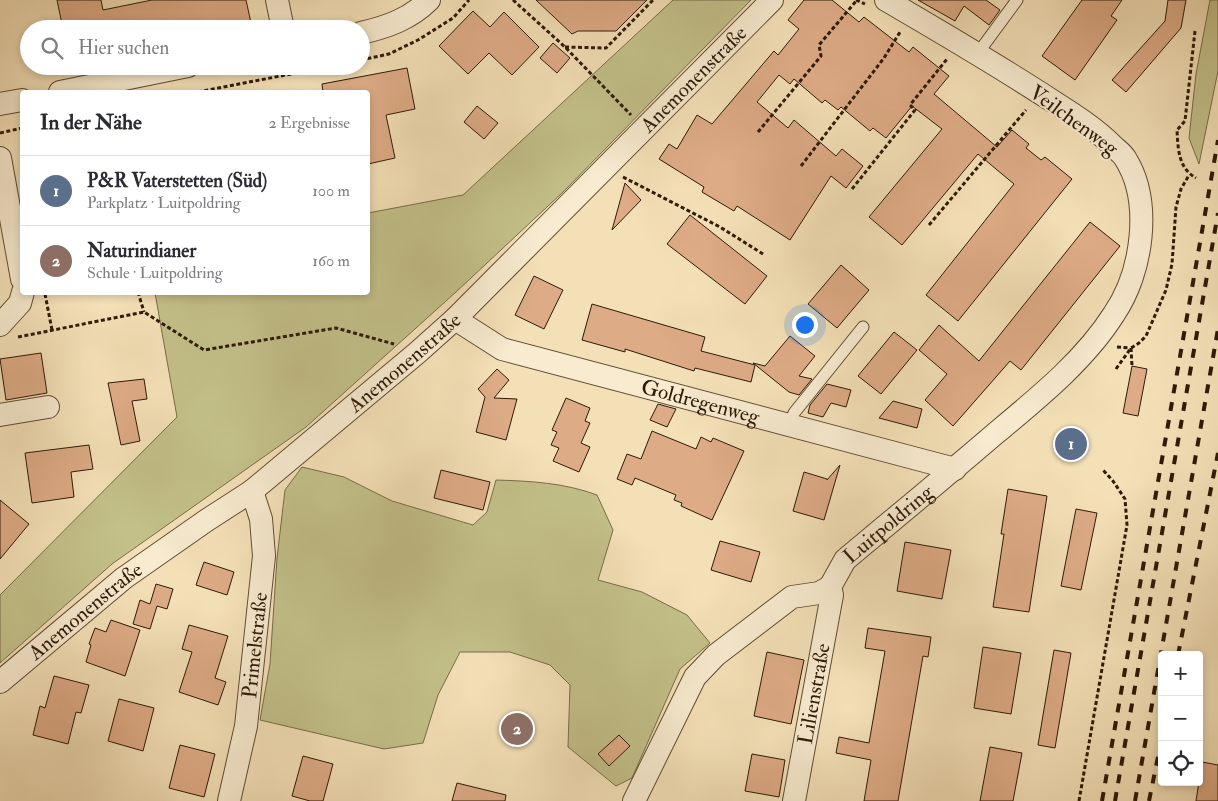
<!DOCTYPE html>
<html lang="de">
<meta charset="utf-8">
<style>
body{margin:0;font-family:"IM FELL Double Pica",serif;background:#f7f7f7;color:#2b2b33}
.controls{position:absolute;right:15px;bottom:15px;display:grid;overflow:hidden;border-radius:5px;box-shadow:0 2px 8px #0003}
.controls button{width:45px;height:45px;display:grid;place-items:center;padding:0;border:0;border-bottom:1px solid #e1e1e2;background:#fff;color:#2b2b33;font:25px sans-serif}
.you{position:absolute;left:804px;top:324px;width:18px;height:18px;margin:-12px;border:4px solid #fff;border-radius:50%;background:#1a73e8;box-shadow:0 0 0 8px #1a73e833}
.badge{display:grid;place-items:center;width:32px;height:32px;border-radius:50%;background:#d93025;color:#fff;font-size:16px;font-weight:700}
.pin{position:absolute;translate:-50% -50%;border:2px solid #fff;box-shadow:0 1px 5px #0006}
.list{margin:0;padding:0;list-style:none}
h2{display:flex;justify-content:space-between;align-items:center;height:65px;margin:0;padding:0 20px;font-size:21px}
h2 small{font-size:16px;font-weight:400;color:#7c7c81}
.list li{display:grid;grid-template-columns:32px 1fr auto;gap:15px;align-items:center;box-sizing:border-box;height:70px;padding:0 20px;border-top:1px solid #e1e1e2}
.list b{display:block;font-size:19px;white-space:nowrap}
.list p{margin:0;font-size:16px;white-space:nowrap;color:#7c7c81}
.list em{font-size:16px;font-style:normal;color:#7c7c81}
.icon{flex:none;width:28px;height:28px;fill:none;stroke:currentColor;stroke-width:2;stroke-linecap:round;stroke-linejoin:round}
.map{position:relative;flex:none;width:1218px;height:801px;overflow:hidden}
.search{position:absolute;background:#fff;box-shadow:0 2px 8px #0003;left:20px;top:20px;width:350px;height:55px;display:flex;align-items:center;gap:12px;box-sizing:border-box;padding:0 18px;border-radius:28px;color:#7c7c81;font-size:19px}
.panel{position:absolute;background:#fff;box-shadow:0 2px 8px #0003;left:20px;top:90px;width:350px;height:205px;border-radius:5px}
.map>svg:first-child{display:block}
.green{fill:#c3c089;stroke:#786d48}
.building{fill:#ddab86;stroke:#2e1a06}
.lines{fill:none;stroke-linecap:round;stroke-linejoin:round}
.service-casing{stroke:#604c32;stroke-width:13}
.minor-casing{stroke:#604c32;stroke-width:24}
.path{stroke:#2e1a06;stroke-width:3;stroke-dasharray:4 2.5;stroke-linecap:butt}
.service{stroke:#f8ebd0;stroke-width:11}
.minor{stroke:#f8ebd0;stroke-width:22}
.rail{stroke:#2e1a06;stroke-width:4;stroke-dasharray:9 9;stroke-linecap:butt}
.labels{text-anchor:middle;stroke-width:4;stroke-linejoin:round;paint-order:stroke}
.street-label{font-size:21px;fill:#2e1a06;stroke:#f8ebd0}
</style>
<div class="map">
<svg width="1218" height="801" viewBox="0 0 1218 801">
<rect width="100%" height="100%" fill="#f4e0b7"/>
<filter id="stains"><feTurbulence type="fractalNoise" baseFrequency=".004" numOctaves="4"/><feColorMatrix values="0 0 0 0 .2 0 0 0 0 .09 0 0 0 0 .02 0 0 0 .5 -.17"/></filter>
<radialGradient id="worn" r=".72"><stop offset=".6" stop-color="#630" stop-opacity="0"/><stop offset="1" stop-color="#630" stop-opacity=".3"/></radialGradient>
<path class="green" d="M 673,0 L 751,0 L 563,192 L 456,292 L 306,427 L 112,564 L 0,663 L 0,595 L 177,417 L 155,293 L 368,292 L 368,213 L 463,195 Z
M 1210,0 L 1218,0 L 1218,71 L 1199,164 L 1189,138 L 1196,74 Z
M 302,467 L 344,477 L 392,501 L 473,525 L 487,512 L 496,480 C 531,481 565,483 597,495 L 613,530 L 598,580 L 642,592 L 687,615 L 710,643 L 680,669 L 632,778 L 616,786 L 568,747 L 570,685 L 550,665 L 510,652 L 460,652 L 438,695 L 423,743 L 384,749 L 260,720 L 270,664 L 277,558 L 285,490 Z"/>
<path class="building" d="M 57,0 L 101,0 L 103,10 L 152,0 L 246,0 L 251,23 L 223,29 L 63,29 Z
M 536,0 L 647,0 L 616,31 L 578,31 L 572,34 Z
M 804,0 L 832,0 L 859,22 L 864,17 L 909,52 L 913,47 L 949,76 L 934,94 L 997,147 L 1012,130 L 1029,144 L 1026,148 L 1041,160 L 1045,157 L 1072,179 L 958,321 L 926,295 L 1014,184 L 978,154 L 902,245 L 869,217 L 942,129 L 912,106 L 886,138 L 873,128 L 870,131 L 841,107 L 838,110 L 825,100 L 822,103 L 794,79 L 790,84 L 779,75 L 757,102 L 788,128 L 794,120 L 836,156 L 842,149 L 863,166 L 846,188 L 831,176 L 790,240 L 737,206 L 734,211 L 702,192 L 704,187 L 659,159 L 669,144 L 677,149 L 697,115 L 712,124 L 774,51 L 778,55 L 799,29 L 788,20 Z
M 918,0 L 986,0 L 1000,10 L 989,25 L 964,6 L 955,21 Z
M 1082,0 L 1122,0 L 1111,16 L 1117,20 L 1075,80 L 1042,56 Z
M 1168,0 L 1186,0 L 1181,28 L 1126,92 L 1112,80 L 1165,21 Z
M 473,11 L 490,27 L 504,12 L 539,47 L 512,75 L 489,53 L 468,74 L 439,46 Z
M 553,43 L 570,58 L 557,73 L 540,58 Z
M 407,68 L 415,109 L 386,115 L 395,158 L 368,164 L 368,92 L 323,92 L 322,84 Z
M 477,106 L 498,123 L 484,139 L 464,122 Z
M 625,183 L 641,200 L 612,230 Z
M 690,215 L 767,276 L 745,304 L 667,244 Z
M 1090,222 L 1120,246 L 1021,370 L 1010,361 L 953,426 L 925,400 L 947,374 L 919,350 L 939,325 L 979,361 Z
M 841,265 L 869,290 L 837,328 L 808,304 Z
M 534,276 L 563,290 L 544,329 L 515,315 Z
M 592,304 L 705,337 L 701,351 L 755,365 L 751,382 L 695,368 L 694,371 L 625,349 L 625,352 L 582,340 Z
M 894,332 L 917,350 L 881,394 L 858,376 Z
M 790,336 L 815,356 L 799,376 L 812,379 L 799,395 L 789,392 L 753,363 L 765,366 Z
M 41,353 L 47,393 L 6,400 L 0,359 Z
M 1132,366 L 1147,369 L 1138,416 L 1123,413 Z
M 497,369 L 509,380 L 494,398 L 517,399 L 506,440 L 476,432 L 485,397 L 478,389 Z
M 144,379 L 147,399 L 132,401 L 140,441 L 121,445 L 108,383 Z
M 827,384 L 851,390 L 846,407 L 831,403 L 823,417 L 808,413 L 810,405 Z
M 566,398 L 590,408 L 585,421 L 590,423 L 581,443 L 590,447 L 579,472 L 553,461 L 559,448 L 551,445 L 557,432 L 552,430 Z
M 893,401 L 922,409 L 917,428 L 879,418 Z
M 658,404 L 676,409 L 667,427 L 650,420 Z
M 652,431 L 696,449 L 701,437 L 711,442 L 713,438 L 744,451 L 712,520 L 681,506 L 682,503 L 674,500 L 676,495 L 635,478 L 632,485 L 617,479 L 627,454 L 641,459 Z
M 89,445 L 93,469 L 71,472 L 74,497 L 32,503 L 25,453 Z
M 840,465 L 824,520 L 793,511 L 804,472 L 827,479 L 827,480 Z
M 441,470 L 490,482 L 483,510 L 434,498 Z
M 1008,489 L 1047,496 L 1029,612 L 993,607 L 1004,534 L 1001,534 Z
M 0,500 L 29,524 L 0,559 Z
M 1076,509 L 1097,513 L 1081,590 L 1061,586 Z
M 720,541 L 760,552 L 751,582 L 711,570 Z
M 905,542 L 951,550 L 942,599 L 897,591 Z
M 204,562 L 234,572 L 227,595 L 196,585 Z
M 156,584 L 173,589 L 167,609 L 157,606 L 150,629 L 133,624 L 140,600 L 150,604 Z
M 111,620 L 140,630 L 125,676 L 86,662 L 91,645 L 89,644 L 95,628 L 106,632 Z
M 189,625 L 228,636 L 215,678 L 226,682 L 218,705 L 179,692 L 192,652 L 182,649 Z
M 868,628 L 931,637 L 928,657 L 923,656 L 898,801 L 864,801 L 871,760 L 836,753 L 839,737 L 869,743 L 885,651 L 865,648 Z
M 983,647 L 1021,653 L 1011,714 L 974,708 Z
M 1054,650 L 1071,653 L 1055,748 L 1038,745 Z
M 767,652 L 804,660 L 791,724 L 754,716 Z
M 54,676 L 89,685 L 81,713 L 76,712 L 68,744 L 33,735 L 40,706 L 45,708 Z
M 119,699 L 154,708 L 143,751 L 108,741 Z
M 619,735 L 630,746 L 609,766 L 598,754 Z
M 180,745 L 215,754 L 204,797 L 169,788 Z
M 990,747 L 1022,753 L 1013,801 L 980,801 Z
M 752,754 L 785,760 L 779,797 L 745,791 Z
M 303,756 L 333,764 L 323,801 L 310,801 L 292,796 Z
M 1202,762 L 1218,765 L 1218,801 L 1196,801 Z
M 457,783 L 506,795 L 505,801 L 452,801 Z"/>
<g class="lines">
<defs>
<path id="service" d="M 978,53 L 1017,0
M 789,425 L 794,413 L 863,327"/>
<g id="minor">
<path d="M 277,0 L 283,29"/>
<path d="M 361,33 C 387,27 410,19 429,0"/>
<path d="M 60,92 L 188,66"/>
<path d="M 0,104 L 22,100"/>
<path d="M 0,158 L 22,279"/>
<path id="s1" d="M 455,319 L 502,349 L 955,469"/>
<path d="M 0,325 L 20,303 L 23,292"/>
<path d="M 0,415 L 48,407"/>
<path id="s2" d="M 0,682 L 124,578 L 207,520 L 252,491 L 417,353 L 455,319 L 772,0"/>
<path id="s3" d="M 229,801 L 246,726 L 264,556 L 261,519 L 252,491"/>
<path id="s4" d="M 634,801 L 695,677 L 716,655 L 792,597 L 819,593 L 830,587 L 845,560 C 895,518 946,476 996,433 C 1038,398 1085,360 1114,314 C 1142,273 1153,202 1125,158 C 1122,153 1117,150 1113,146 C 1095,128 1073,114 1051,100 C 997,65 941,32 886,0"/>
<path id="s5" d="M 794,801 L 832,595 L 830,587"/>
</g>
</defs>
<use href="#service" class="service-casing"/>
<use href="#minor" class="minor-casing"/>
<path class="path" d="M 513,0 L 565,47 L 631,115
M 856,0 L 865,4
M 1195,31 L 1185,121 L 1177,130 C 1178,148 1178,168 1196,178
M 565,47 L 606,48 L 653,0
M 361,60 L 389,54 L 418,40 L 453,18 L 469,0
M 198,92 L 332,66
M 758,132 L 821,56 L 819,45 L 857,0
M 0,133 L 22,128
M 801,166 L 884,58 L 900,32
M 623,177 L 720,227 L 763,254
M 852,189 L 915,110 L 910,105 L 947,59
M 929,225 L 1026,110
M 138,292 L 144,312
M 45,294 L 52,330
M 18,337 L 144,312 L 204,350 L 336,328 L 394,344
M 1117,347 L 1130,348
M 1131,348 L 1132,366
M 1116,369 L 1131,348 L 1139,343 L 1146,336 L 1166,290 L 1172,264 L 1176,207 L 1181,189 L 1189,175
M 1079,801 L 1127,525 L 1125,499 L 1113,481 L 1103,470"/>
<use href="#service" class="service"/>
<use href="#minor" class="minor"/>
<path class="rail" d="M 1178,655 L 1218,453
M 1102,801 L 1218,140
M 1115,801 L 1218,213
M 1135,801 L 1218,329
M 1149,801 L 1162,737"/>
</g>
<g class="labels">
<g class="street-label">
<text dy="7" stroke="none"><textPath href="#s2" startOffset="921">Anemonenstraße</textPath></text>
<text transform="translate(1074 120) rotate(36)" y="7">Veilchenweg</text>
<text dy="7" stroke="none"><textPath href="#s2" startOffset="516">Anemonenstraße</textPath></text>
<text dy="7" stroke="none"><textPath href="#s1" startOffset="261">Goldregenweg</textPath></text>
<text dy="7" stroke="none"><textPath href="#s4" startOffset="391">Luitpoldring</textPath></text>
<text dy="7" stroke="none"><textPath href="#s2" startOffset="111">Anemonenstraße</textPath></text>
<text dy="7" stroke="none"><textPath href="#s3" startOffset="158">Primelstraße</textPath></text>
<text dy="7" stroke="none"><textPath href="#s5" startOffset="109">Lilienstraße</textPath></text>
</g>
</g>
<rect width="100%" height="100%" filter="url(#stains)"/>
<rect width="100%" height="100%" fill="url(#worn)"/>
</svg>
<div class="controls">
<button>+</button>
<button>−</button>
<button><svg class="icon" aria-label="locate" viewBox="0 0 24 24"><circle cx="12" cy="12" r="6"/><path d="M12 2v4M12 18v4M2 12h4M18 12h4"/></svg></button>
</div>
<div class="you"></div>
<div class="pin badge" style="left:1071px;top:444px;background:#5c6f8a">1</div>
<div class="pin badge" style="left:517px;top:729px;background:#8d6e63">2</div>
<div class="search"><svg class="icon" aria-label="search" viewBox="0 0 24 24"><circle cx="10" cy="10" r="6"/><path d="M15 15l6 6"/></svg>Hier suchen</div>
<section class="panel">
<h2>In der Nähe<small>2 Ergebnisse</small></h2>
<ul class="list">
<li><span class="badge" style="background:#5c6f8a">1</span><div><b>P&amp;R Vaterstetten (Süd)</b><p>Parkplatz · Luitpoldring</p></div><em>100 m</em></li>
<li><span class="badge" style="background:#8d6e63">2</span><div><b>Naturindianer</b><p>Schule · Luitpoldring</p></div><em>160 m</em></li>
</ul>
</section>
</div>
